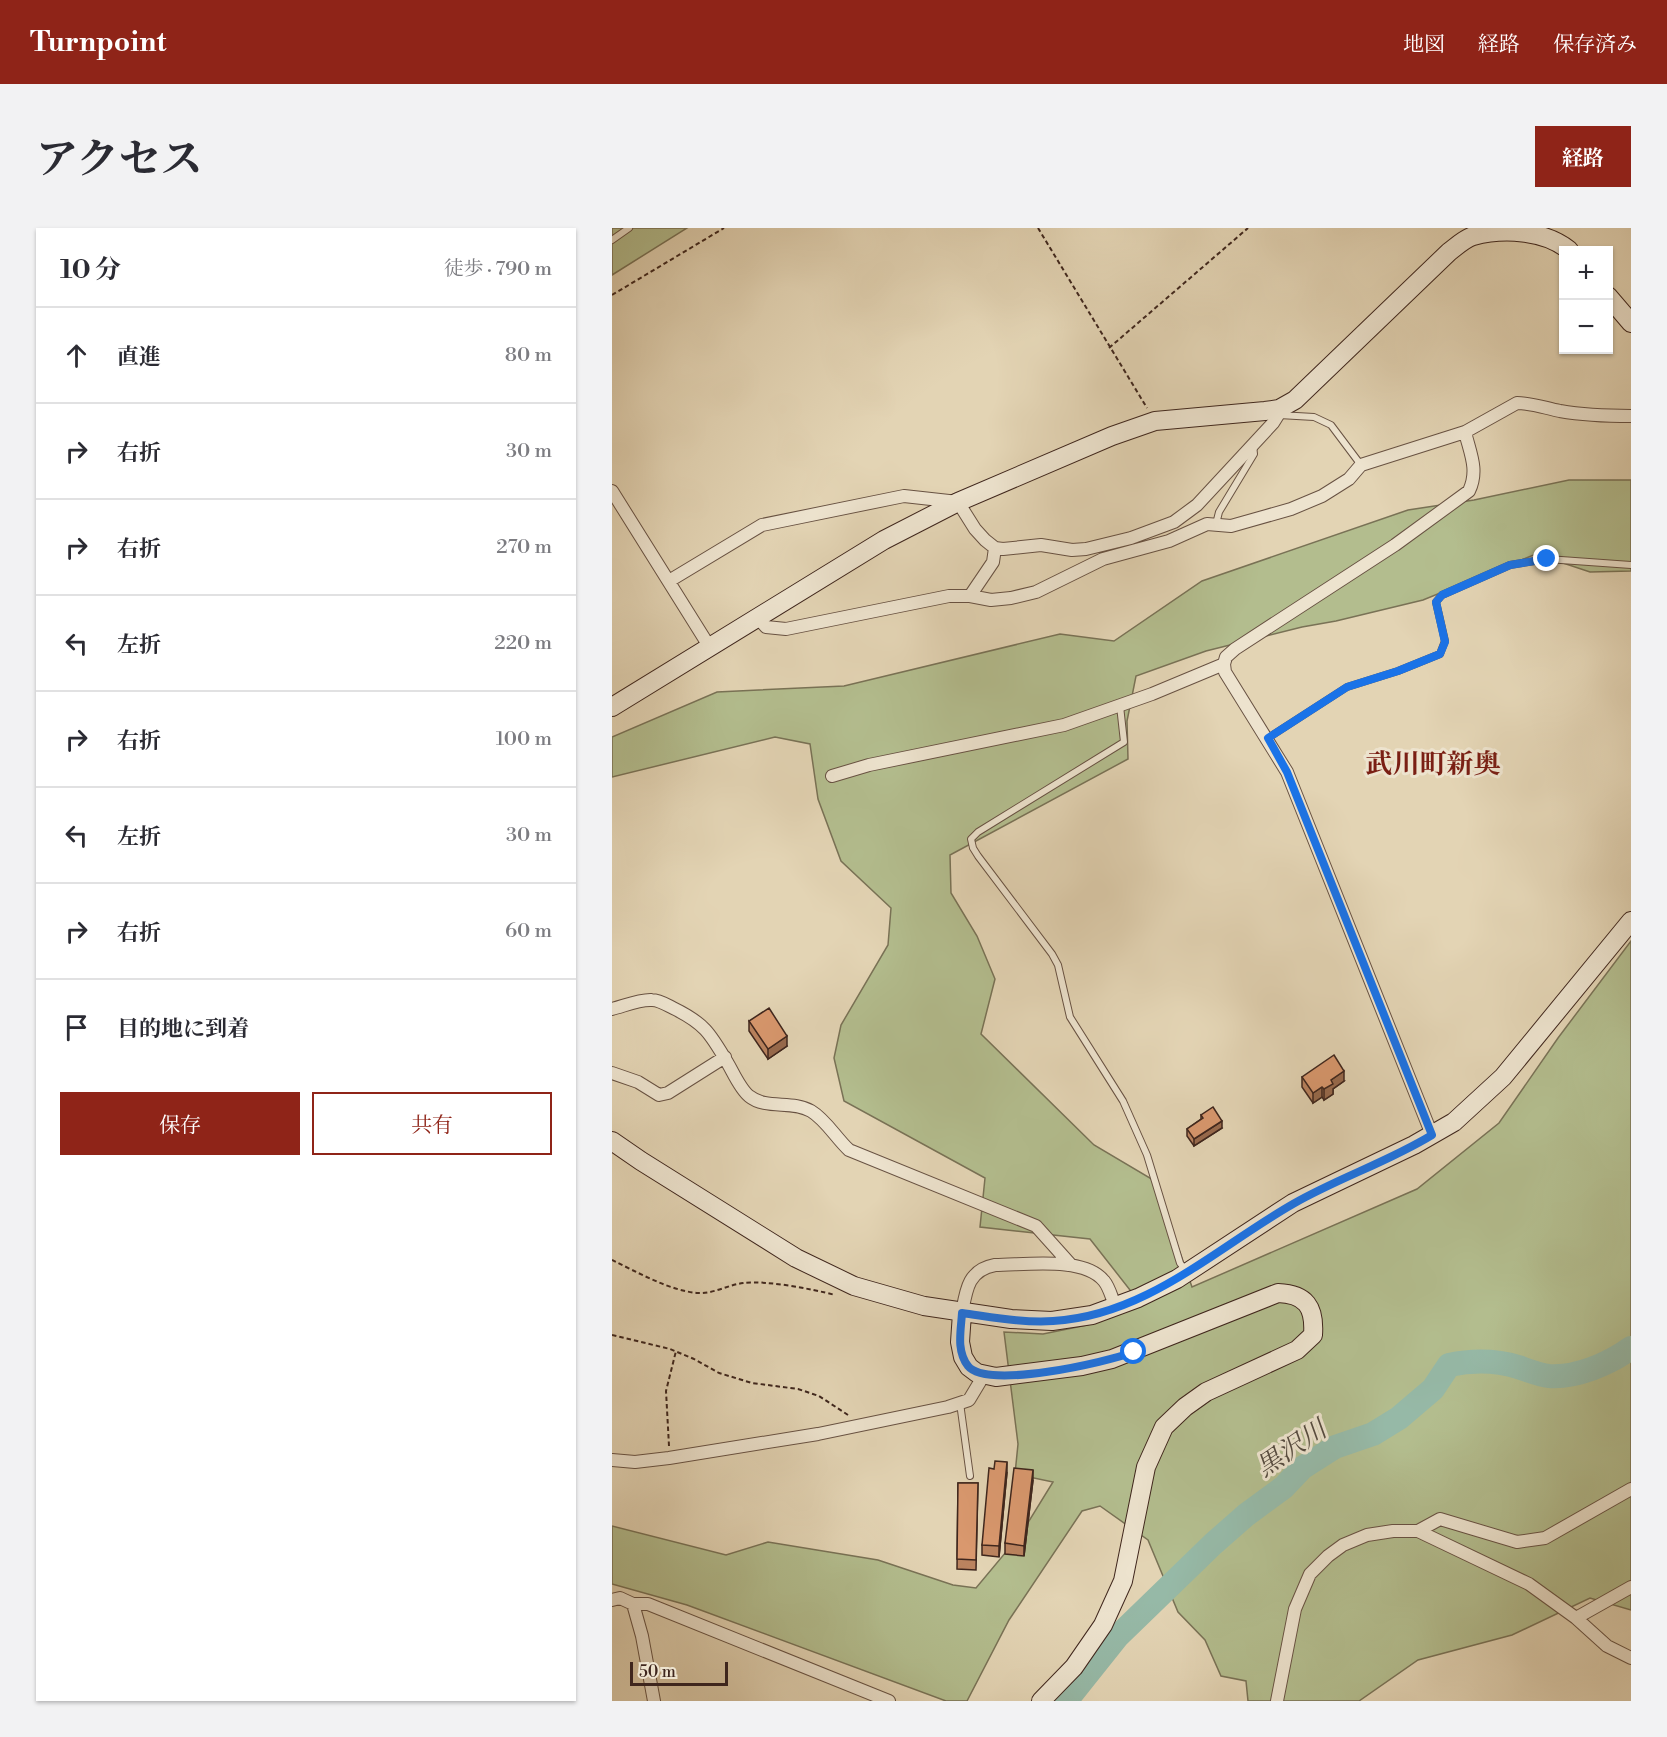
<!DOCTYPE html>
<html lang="ja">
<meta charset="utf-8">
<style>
body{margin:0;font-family:"Libre Bodoni","Noto Serif JP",serif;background:#f2f2f3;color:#2b2b33}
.controls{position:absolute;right:18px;top:18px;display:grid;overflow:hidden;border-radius:0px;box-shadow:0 2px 4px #0004}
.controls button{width:54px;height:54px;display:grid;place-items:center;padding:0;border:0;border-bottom:2px solid #e1e1e2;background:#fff;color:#2b2b33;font:30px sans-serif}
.scale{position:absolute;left:18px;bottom:15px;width:98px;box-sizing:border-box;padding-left:6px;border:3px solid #3f261d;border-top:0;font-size:16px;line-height:21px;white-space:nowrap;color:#3f261d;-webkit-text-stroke:4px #ede3ce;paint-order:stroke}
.stop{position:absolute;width:18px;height:18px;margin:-14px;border:4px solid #1a73e8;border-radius:50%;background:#fff}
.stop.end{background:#1a73e8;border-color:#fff;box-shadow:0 2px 6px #0008}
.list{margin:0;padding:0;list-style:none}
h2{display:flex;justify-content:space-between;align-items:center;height:78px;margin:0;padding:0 24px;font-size:26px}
h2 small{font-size:20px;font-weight:400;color:#7c7c81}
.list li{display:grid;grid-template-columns:39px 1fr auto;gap:18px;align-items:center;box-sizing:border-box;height:96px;padding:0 24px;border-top:2px solid #e1e1e2}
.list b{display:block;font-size:22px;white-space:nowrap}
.list em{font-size:20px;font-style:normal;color:#7c7c81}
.actions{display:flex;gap:12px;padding:18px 24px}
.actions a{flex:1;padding:14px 0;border:2px solid #8f2418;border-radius:0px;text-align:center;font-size:21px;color:#8f2418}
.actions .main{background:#8f2418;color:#fff}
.icon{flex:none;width:33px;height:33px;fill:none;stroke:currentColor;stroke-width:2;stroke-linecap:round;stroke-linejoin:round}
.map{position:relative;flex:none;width:1019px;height:1473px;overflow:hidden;border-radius:0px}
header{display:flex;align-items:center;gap:36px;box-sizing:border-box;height:84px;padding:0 30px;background:#8f2418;color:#fff}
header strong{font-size:28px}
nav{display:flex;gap:33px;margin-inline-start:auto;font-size:21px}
.intro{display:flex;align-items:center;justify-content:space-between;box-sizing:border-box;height:144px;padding:0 36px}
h1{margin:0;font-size:42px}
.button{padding:15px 27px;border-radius:0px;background:#8f2418;color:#fff;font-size:21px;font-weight:700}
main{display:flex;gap:36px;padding:0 36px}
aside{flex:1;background:#fff;border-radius:0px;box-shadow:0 2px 4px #0004}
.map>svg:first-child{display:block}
.green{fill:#b3bd8e;stroke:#797256;stroke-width:1.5}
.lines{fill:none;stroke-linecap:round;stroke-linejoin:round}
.river{stroke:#96b9a7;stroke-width:24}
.lane-casing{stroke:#685243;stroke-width:8}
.street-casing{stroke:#685243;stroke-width:14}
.secondary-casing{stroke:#3f261d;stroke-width:20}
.path{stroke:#3f261d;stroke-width:2;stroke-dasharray:4.5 3;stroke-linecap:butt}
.lane{stroke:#ede3ce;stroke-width:6}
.street{stroke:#ede3ce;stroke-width:12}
.secondary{stroke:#ede3ce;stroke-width:18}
.wall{fill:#bb835f;stroke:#3f261d;stroke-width:1.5}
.shaded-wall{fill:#986a4d;stroke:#3f261d;stroke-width:1.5}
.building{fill:#d9986e;stroke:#3f261d;stroke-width:1.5}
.route{stroke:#1a73e8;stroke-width:8}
.labels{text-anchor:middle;stroke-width:6;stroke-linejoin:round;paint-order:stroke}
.water-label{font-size:26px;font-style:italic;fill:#554b40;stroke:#ede3ce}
.quarter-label{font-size:27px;font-weight:bold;fill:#7a1f14;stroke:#ede3ce}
</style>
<header>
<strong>Turnpoint</strong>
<nav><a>地図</a><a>経路</a><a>保存済み</a></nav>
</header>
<div class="intro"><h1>アクセス</h1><a class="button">経路</a></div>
<main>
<aside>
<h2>10 分<small>徒歩 · 790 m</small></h2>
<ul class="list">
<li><svg class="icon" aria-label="ahead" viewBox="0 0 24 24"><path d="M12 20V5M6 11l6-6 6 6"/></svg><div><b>直進</b></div><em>80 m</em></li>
<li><svg class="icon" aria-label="right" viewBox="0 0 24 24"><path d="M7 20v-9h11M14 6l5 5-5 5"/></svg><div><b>右折</b></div><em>30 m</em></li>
<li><svg class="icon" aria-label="right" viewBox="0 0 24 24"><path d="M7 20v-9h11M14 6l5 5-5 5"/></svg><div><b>右折</b></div><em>270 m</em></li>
<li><svg class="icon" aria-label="left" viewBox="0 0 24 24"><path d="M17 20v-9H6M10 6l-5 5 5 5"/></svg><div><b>左折</b></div><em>220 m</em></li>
<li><svg class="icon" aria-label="right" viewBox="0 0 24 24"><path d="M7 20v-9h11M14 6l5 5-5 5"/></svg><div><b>右折</b></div><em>100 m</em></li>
<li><svg class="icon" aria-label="left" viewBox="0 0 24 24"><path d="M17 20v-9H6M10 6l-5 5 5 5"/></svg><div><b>左折</b></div><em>30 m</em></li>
<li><svg class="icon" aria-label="right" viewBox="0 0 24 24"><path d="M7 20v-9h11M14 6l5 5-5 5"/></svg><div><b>右折</b></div><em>60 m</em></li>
<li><svg class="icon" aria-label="arrive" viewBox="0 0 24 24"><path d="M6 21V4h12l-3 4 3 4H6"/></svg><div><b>目的地に到着</b></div></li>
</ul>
<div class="actions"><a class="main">保存</a><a>共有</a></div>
</aside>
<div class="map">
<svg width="1019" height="1473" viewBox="0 0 1019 1473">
<rect width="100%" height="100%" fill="#e3d4b4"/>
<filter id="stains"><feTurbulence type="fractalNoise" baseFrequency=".00333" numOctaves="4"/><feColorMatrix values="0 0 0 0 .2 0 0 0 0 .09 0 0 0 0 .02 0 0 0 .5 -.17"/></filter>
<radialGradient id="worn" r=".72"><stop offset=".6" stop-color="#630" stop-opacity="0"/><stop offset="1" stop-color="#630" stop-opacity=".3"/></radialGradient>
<path class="green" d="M 0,0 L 75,0 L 0,47 Z
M 957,252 L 1019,252 L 1019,343 L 978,344 L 924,326 L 811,372 L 724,393 L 690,399 L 594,423 L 524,448 L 515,493 L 516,531 L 338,627 L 339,665 L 365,708 L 383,751 L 369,806 L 482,917 L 543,953 L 580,1059 L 805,961 L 887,895 L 946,810 L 1019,713 L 1019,1382 L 978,1370 L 900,1407 L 806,1432 L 747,1473 L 636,1473 L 634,1453 L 609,1448 L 593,1412 L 566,1384 L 536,1312 L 488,1278 L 470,1283 L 397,1392 L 355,1473 L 334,1473 L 75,1377 L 0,1356 L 0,1298 L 114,1327 L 156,1314 L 266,1332 L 341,1357 L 364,1360 L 409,1306 L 441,1254 L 403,1246 L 406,1216 L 392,1104 L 431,1106 L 475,1097 L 520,1079 L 518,1062 L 478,1011 L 368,999 L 373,950 L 232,873 L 222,830 L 229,797 L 276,717 L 279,680 L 229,633 L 206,571 L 198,516 L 163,509 L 0,549 L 0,509 L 105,464 L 232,458 L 448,406 L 502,413 L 590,353 L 796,282 L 862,272 Z"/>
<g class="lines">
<path class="river" d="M 454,1473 L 505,1409 L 601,1316 L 634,1287 L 672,1259 L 690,1240 L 723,1219 L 761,1206 L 787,1190 L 821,1161 L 837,1137 C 861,1132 883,1132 906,1139 C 915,1142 927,1147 937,1148 C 964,1150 997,1136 1019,1120"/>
<defs>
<path id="lane" d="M 0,12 L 17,0
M 667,187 L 702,189 L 719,197 L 749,237
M 604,296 L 607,284 L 642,226 L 641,217
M 508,478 L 512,514 L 366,604 L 359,611 L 361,620 L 366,628 L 440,726 L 446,737 L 458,789 L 511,873 L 535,927 L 568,1035 L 573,1042
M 656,510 L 735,459 L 786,443 L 828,426 L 833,413 L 824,374 L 830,367 L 898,337 L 935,331 L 1019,337
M 348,1175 L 358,1248"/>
<path id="street" d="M 0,263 L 97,418
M 57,353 L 150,297 L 292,268 L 346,274 L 363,301 L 373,312 L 383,320 L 391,321 L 429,317 L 460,322 L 474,321 L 519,310 L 562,294 L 585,277 L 661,195 L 666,187 L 667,181
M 358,368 L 381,334 L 383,320
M 145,389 L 154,399 L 174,401 L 337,368 L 358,368 L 379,372 L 399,370 L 424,364 L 491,331 L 557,313 L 595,296 L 619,298 L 679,281 L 710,268 L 737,251 L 749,237 L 853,204 L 905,175 C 920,175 933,180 948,183 C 971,187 995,188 1019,188
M 220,548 L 257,537 L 452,497 L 540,466 L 612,436
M 0,781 C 12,778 28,771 40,772 C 47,772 55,777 61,780 C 92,795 98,805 115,834 C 121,844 128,861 137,868 C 154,882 180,872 199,883 C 214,892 224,910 237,922 L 424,998 L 459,1037
M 0,845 L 26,854 L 47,867 L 56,865 L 113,829
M 820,907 L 675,544 L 613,444 L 612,436 L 614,429 L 623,421 L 783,317 L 857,263 C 867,242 858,225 853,204
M 350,1085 C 354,1062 356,1042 383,1037 C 413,1037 472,1028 492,1053 C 498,1060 500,1072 504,1079
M 0,1232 L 23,1234 L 57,1230 L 206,1206 L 336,1179 L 357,1172 L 372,1147
M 806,1303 L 917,1356 L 964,1390 L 995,1418 L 1019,1430
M 0,1372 L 8,1370 L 21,1376 L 36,1376 L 277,1473
M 21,1376 L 30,1408 L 42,1473
M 964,1390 L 1019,1359
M 665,1473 L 683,1381 L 698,1346 L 716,1328 L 731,1317 L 755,1307 L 781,1303 L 806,1303 L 828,1291 L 905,1314 L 933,1310 L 1019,1261"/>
<path id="secondary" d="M 996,68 L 1019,95
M 0,479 L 272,312 L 346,274 L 500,208 L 543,193 L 653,183 L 667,181 L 683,172 L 837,24 C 845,18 852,11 861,8 C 891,0 932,2 957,22
M 0,913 L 29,933 L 184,1030 L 242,1058 L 312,1078 L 399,1091 L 440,1093 L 480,1087 L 526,1070 L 565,1051 L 681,975 L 802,917 L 842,894 L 891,849 L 1019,693
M 350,1085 L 348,1114 L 351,1129 L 357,1139 L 365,1145 L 384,1149 L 470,1138 L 500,1131 L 666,1065 C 694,1066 703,1079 701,1107 L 685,1122 L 594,1164 L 573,1179 L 552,1199 L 534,1239 L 511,1353 L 491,1397 L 462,1439 L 429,1473"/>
</defs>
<use href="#lane" class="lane-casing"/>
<use href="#street" class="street-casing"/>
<use href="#secondary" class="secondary-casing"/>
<path class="path" d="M 426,0 L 535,180
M 0,67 L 112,0
M 497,120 L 636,0
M 0,1032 C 25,1044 58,1063 86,1065 C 101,1066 116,1057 131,1055 C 154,1052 200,1061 223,1067
M 0,1107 L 58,1121 L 82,1131 L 107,1145 L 140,1155 L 186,1161 L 207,1168 L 236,1187
M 57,1218 L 54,1163 L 64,1123"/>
<use href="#lane" class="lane"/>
<use href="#street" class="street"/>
<use href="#secondary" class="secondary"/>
</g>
<path class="wall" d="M 137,793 L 175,818 L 156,831 L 137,803 Z
M 690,849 L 732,853 L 721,861 L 721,866 L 712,872 L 710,869 L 701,875 L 690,859 Z
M 589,887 L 610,900 L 582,918 L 575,908 L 575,901 L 589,891 Z
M 395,1244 L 387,1329 L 370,1327 L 370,1317 Z
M 421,1252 L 412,1328 L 393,1326 L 393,1315 Z
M 346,1255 L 366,1255 L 364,1342 L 345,1341 Z"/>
<path class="shaded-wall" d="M 175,808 L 175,818 L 156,831 L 156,821 Z
M 732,843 L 732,853 L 721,861 L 721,866 L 712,872 L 712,861 L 719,852 Z
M 710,859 L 710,869 L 701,875 L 701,865 Z
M 610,893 L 610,900 L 582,918 L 582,911 Z
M 395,1234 L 395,1244 L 387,1329 L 387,1318 Z
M 421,1242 L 421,1252 L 412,1328 L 412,1318 Z"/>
<path class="building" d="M 157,780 L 175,808 L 156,821 L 137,793 Z
M 722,827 L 732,843 L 719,852 L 721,856 L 712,861 L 710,859 L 701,865 L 690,849 Z
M 601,879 L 610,893 L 582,911 L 575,901 L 591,890 L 589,887 Z
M 383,1233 L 395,1234 L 387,1318 L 370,1317 L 377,1240 L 382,1241 Z
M 402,1240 L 421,1242 L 412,1318 L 393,1315 Z
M 346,1255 L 366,1255 L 364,1332 L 345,1331 Z"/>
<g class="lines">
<path class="route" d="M 522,1124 C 494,1134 375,1162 356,1138 C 344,1123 349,1102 350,1085 C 380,1089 411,1095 441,1093 C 534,1088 604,1020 681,976 C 726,950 776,934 820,907 L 675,544 L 656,510 L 735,459 L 786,443 L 828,426 L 833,414 L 824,374 L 830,367 L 898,337 L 935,331"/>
</g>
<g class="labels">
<g class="water-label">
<text transform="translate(679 1220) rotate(-34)" y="9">黒沢川</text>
</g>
<g class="quarter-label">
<text x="821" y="545">武川町新奥</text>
</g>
</g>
<rect width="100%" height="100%" filter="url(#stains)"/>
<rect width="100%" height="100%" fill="url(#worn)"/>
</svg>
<div class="controls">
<button>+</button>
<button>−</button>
</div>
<div class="scale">50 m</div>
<div class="stop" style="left:522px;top:1124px"></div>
<div class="stop end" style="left:935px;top:331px"></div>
</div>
</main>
